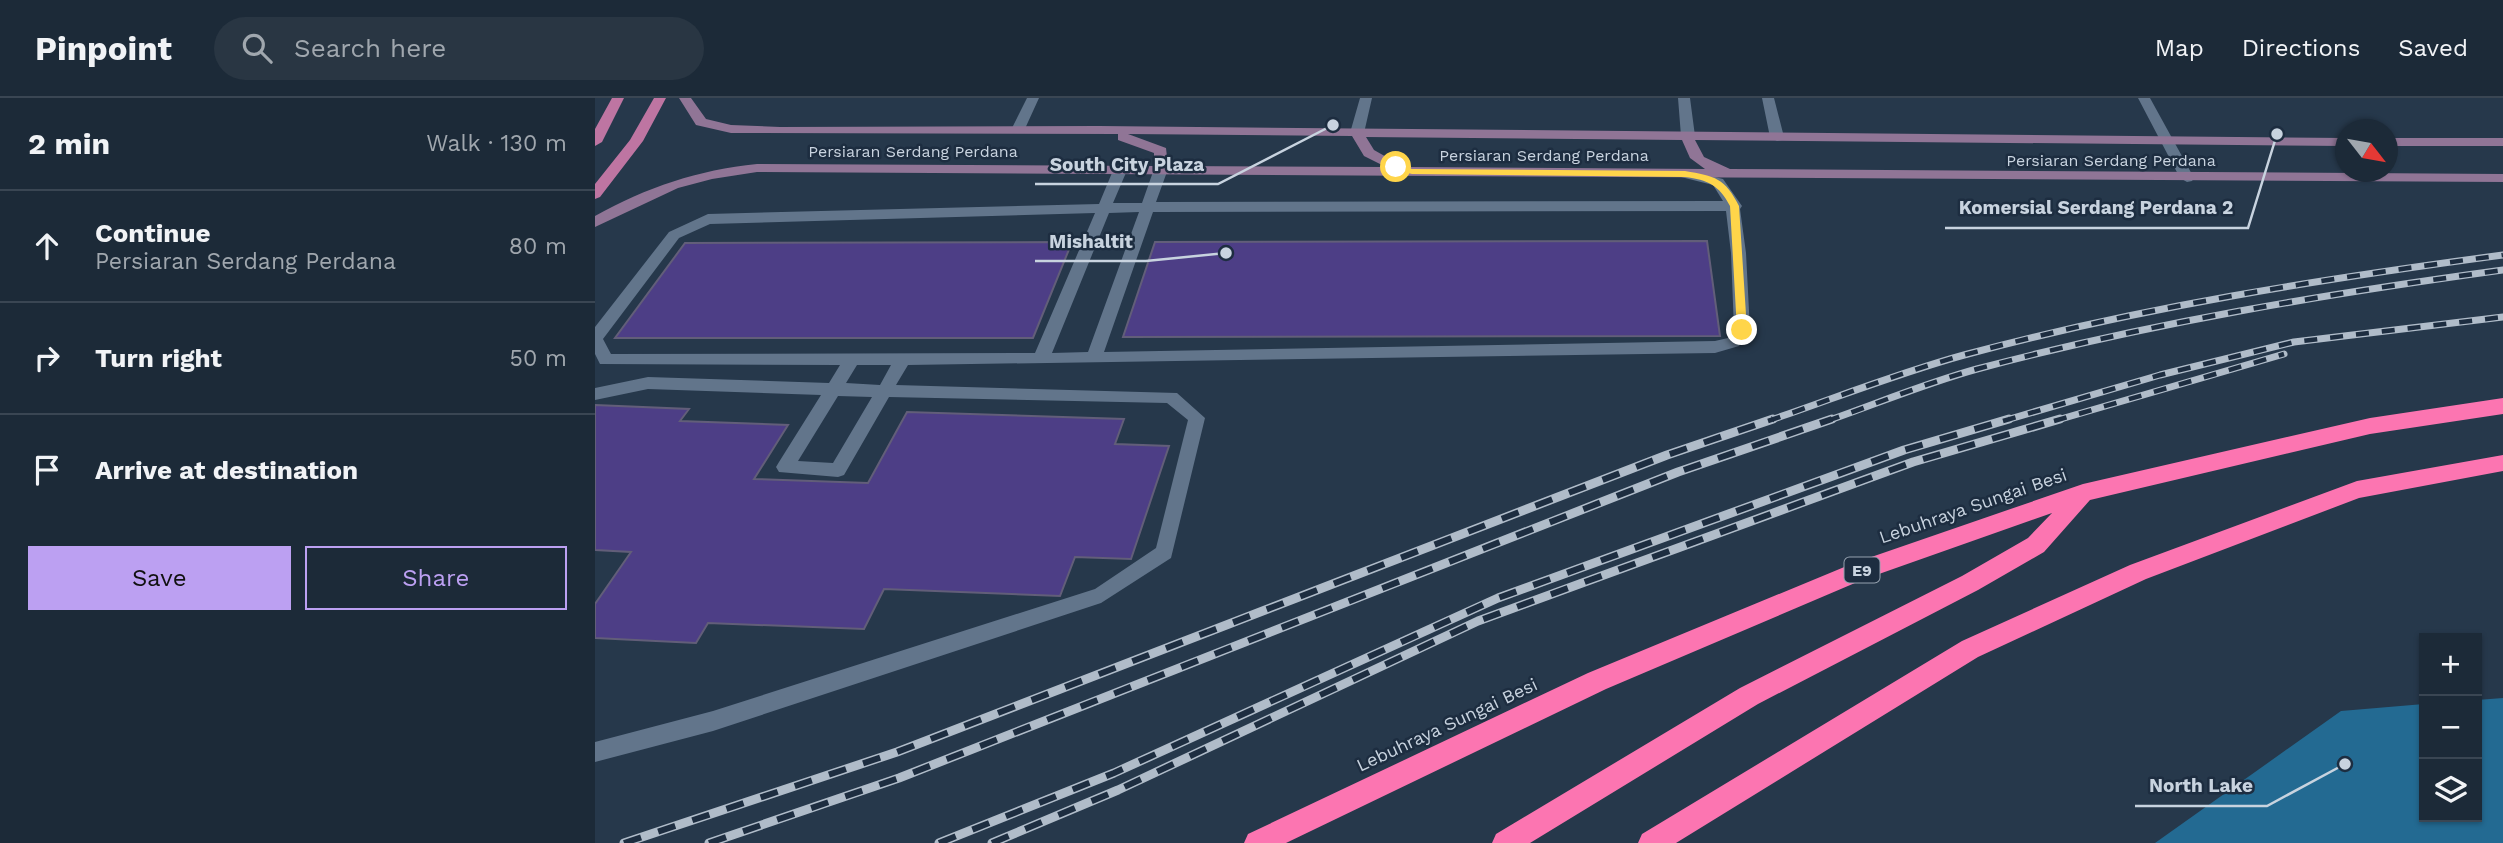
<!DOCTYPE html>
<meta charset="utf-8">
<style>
body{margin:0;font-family:"Work Sans",sans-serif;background:#293643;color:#f1f3f6}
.controls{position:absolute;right:21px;bottom:21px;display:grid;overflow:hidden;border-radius:0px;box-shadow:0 2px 5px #0004}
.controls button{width:63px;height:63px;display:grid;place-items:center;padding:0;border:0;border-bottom:2px solid #3a4653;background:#1c2a38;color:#f1f3f6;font:35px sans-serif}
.compass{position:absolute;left:1740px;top:21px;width:63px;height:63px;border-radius:50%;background:#1c2a38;box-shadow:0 2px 5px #0004;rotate:121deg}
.stop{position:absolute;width:21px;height:21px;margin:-16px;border:5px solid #ffd54a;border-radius:50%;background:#fff}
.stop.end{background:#ffd54a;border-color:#fff;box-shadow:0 2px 7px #0008}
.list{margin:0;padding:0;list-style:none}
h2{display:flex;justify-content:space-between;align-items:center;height:91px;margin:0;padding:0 28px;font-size:30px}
h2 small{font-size:23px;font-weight:400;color:#a0a7ae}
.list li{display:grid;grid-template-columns:46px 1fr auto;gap:21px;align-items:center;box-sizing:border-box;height:112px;padding:0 28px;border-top:2px solid #3a4653}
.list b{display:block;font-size:26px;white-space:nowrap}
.list p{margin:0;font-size:23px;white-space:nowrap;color:#a0a7ae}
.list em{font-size:23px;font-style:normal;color:#a0a7ae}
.actions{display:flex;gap:14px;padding:21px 28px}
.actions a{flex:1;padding:16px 0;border:2px solid #bca0f2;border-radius:0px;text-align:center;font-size:24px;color:#bca0f2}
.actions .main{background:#bca0f2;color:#111}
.icon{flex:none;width:38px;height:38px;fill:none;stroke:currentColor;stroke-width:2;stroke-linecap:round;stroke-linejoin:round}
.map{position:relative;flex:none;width:1908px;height:745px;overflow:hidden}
header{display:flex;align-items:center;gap:42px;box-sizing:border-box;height:98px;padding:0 35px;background:#1c2a38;border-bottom:2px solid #3a4653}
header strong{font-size:33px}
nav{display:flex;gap:38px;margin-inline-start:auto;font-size:24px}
.search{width:490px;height:63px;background:#293643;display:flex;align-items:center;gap:18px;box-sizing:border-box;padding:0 24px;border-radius:38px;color:#a0a7ae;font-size:26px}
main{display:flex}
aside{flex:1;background:#1c2a38}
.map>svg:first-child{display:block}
.water{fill:#236a92}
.building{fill:#4d3e86;stroke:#625e79;stroke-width:2}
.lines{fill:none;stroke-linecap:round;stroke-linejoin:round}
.service{fill:#62758b;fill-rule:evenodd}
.minor{fill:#62758b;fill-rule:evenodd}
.secondary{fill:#907596;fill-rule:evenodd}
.primary{fill:#be75a2;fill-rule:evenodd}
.motorway{fill:#fc75b1;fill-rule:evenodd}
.rail-far1-casing{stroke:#b0bcc9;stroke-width:7}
.rail-casing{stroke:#b0bcc9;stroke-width:9}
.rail-far1{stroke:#1d2d40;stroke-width:4.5;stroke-dasharray:13;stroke-linecap:butt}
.rail{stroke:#1d2d40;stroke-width:6;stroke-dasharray:18;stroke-linecap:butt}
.route{fill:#ffd54a}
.labels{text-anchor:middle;stroke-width:5;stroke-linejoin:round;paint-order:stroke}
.far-street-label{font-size:16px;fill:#c8d3df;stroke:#1d2d40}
.shield{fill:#1d2d40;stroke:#95a1af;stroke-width:2}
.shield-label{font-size:16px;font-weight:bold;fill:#c8d3df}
.street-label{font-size:18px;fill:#c8d3df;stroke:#1d2d40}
.leader{fill:none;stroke:#c8d3df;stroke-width:2.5}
.callout-dot{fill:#c8d3df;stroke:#1d2d40;stroke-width:2.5}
.callout-label{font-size:19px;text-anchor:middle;font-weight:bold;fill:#c8d3df;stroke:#1d2d40;stroke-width:5;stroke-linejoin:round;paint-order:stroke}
</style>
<header>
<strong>Pinpoint</strong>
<div class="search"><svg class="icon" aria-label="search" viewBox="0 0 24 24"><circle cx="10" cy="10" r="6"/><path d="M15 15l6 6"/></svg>Search here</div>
<nav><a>Map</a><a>Directions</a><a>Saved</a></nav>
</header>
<main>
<aside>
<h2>2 min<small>Walk · 130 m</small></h2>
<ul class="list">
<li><svg class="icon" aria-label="ahead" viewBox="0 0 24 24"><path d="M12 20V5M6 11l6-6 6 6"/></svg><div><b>Continue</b><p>Persiaran Serdang Perdana</p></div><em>80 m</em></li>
<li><svg class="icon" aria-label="right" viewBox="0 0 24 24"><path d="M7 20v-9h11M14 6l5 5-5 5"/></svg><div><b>Turn right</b></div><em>50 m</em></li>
<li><svg class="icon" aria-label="arrive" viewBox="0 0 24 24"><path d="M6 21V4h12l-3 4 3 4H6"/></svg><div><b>Arrive at destination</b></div></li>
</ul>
<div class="actions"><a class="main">Save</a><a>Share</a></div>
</aside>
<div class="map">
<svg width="1908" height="745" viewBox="0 0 1908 745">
<rect width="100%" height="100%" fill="#26384b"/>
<path class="water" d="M 1908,600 L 1908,745 L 1560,745 L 1746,613 L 1829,606 L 1829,719 L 1882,719 L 1882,602 Z"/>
<path class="building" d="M 1112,143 L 1125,238 L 528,239 L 560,144 Z
M 477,144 L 438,240 L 20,240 L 90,145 Z
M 0,307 L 94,311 L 85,323 L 193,327 L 159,381 L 273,385 L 312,314 L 529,321 L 520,346 L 574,348 L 536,461 L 480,459 L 465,498 L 289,491 L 269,531 L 113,525 L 101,545 L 0,540 L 0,506 L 36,454 L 0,452 Z"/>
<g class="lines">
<path class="service" d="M 432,0 L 444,0 L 428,35 L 418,35 L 416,32 Z
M 765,0 L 777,0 L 769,35 L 762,39 L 755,35 Z
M 1083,0 L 1095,0 L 1100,38 L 1098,41 L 1088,41 L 1086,38 Z
M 526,66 L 533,70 L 518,105 L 547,105 L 559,71 L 566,67 L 573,71 L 561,104 L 1128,103 L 1118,87 L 1086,79 L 1084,76 L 1091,72 L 1128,81 L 1147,108 L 1145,111 L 1151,155 L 1155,232 L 1144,248 L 1120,255 L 313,267 L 301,287 L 582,295 L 610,320 L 576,460 L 506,505 L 118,633 L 0,664 L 0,644 L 118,613 L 500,491 L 561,450 L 593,322 L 572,305 L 294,299 L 249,377 L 243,379 L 184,374 L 181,369 L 184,364 L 226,297 L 53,291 L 0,302 L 0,290 L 53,279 L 234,285 L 245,267 L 5,266 L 0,256 L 0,229 L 74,134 L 113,116 L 504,106 L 519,70 ZM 1131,113 L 1136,155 L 1139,231 L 1133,240 L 1120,243 L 509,254 L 558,114 ZM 544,114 L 493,254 L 457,255 L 514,115 ZM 500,115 L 440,255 L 16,256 L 8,241 L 84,140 L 115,126 ZM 262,267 L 296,267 L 285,287 L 251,285 ZM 243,298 L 277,299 L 238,365 L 203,363 Z"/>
<path class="minor" d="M 1167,0 L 1179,0 L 1189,39 L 1187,42 L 1182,43 L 1175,39 Z
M 1543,0 L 1555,0 L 1599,80 L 1597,83 L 1592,84 L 1585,80 Z"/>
<path class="secondary" d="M 84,0 L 96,0 L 111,21 L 136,27 L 185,29 L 504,28 L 1750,40 L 1750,48 L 1100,42 L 1109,59 L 1135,71 L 1908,76 L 1908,84 L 162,74 L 117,81 L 83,90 L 0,129 L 0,118 C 52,89 103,72 162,66 L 559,68 L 559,55 L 523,42 L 523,36 L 136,35 L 101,27 ZM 533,36 L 757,38 L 769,58 L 791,69 L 573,68 L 571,50 ZM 771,39 L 1087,42 L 1095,60 L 1110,71 L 809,69 L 779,52 Z
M 1792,40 L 1908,40 L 1908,48 L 1792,48 Z"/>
<path class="primary" d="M 17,0 L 29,0 L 7,44 L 0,48 L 0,31 Z
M 59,0 L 71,0 L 48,43 L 5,99 L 0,101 L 0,86 L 35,42 Z"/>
<path class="motorway" d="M 1908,300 L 1908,316 L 1775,336 L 1495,402 L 1449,454 L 1383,492 L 1163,606 L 935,745 L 897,745 L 901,736 L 1145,590 L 1367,478 L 1433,440 L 1457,415 L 1267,482 L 1011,591 L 691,745 L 649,745 L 653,736 L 993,575 L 1259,465 L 1488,386 L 1775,320 Z
M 1908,357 L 1908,373 L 1764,400 L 1551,481 L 1383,559 L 1081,745 L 1043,745 L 1047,736 L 1367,543 L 1535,467 L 1762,383 Z"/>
<defs>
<path id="rail-far1" d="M 1173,323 C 1238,301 1303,275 1369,257 C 1546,209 1727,181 1908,157
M 1232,323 C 1281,306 1331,285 1382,271 C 1555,225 1731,196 1908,172
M 1408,323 L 1565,277 L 1699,244 L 1908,219
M 1459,323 L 1689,256"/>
<path id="rail" d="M 29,745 L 302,654 L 1072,357 L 1178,321
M 114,745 L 304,680 L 1083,374 L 1237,321
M 344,745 L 519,675 L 903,500 L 1309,352 L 1414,321
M 397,745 L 523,692 L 883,523 L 1318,364 L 1465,321"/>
</defs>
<use href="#rail-far1" class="rail-far1-casing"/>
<use href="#rail" class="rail-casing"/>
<use href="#rail-far1" class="rail-far1"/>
<use href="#rail" class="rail"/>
</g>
<path class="route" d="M 801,67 L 817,71 L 1090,73 C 1120,78 1130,80 1144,108 L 1152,232 L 1147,236 L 1142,232 L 1135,108 C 1124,87 1113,82 1090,79 L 817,76 L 797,71 L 797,68 Z"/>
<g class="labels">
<g class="far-street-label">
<text x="318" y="59">Persiaran Serdang Perdana</text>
<text x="949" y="63">Persiaran Serdang Perdana</text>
<text x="1516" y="68">Persiaran Serdang Perdana</text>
</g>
<rect class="shield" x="1249.5" y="459.5" width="35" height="25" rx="5"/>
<g class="shield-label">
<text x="1267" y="478">E9</text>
</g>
<g class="street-label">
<text transform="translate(1378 408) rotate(-19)" y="6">Lebuhraya Sungai Besi</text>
<text transform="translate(852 627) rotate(-25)" y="6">Lebuhraya Sungai Besi</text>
</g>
</g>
<path class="leader" d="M738 27L623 86H440M1682 36L1653 130H1350M631 155L551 163H440M1750 666L1672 708H1540"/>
<g class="callout-dot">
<circle cx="738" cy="27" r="7"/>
<circle cx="1682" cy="36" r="7"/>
<circle cx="631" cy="155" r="7"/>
<circle cx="1750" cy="666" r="7"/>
</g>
<g class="callout-label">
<text x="532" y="73">South City Plaza</text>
<text x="1501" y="116">Komersial Serdang Perdana 2</text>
<text x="496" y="150">Mishaltit</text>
<text x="1606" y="694">North Lake</text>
</g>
</svg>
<div class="controls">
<button>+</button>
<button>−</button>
<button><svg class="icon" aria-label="layers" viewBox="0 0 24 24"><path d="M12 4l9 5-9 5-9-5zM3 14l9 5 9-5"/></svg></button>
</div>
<svg class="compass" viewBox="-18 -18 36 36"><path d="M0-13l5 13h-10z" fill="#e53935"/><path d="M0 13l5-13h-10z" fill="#a0a7ae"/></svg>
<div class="stop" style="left:801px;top:69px"></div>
<div class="stop end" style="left:1147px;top:232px"></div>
</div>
</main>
